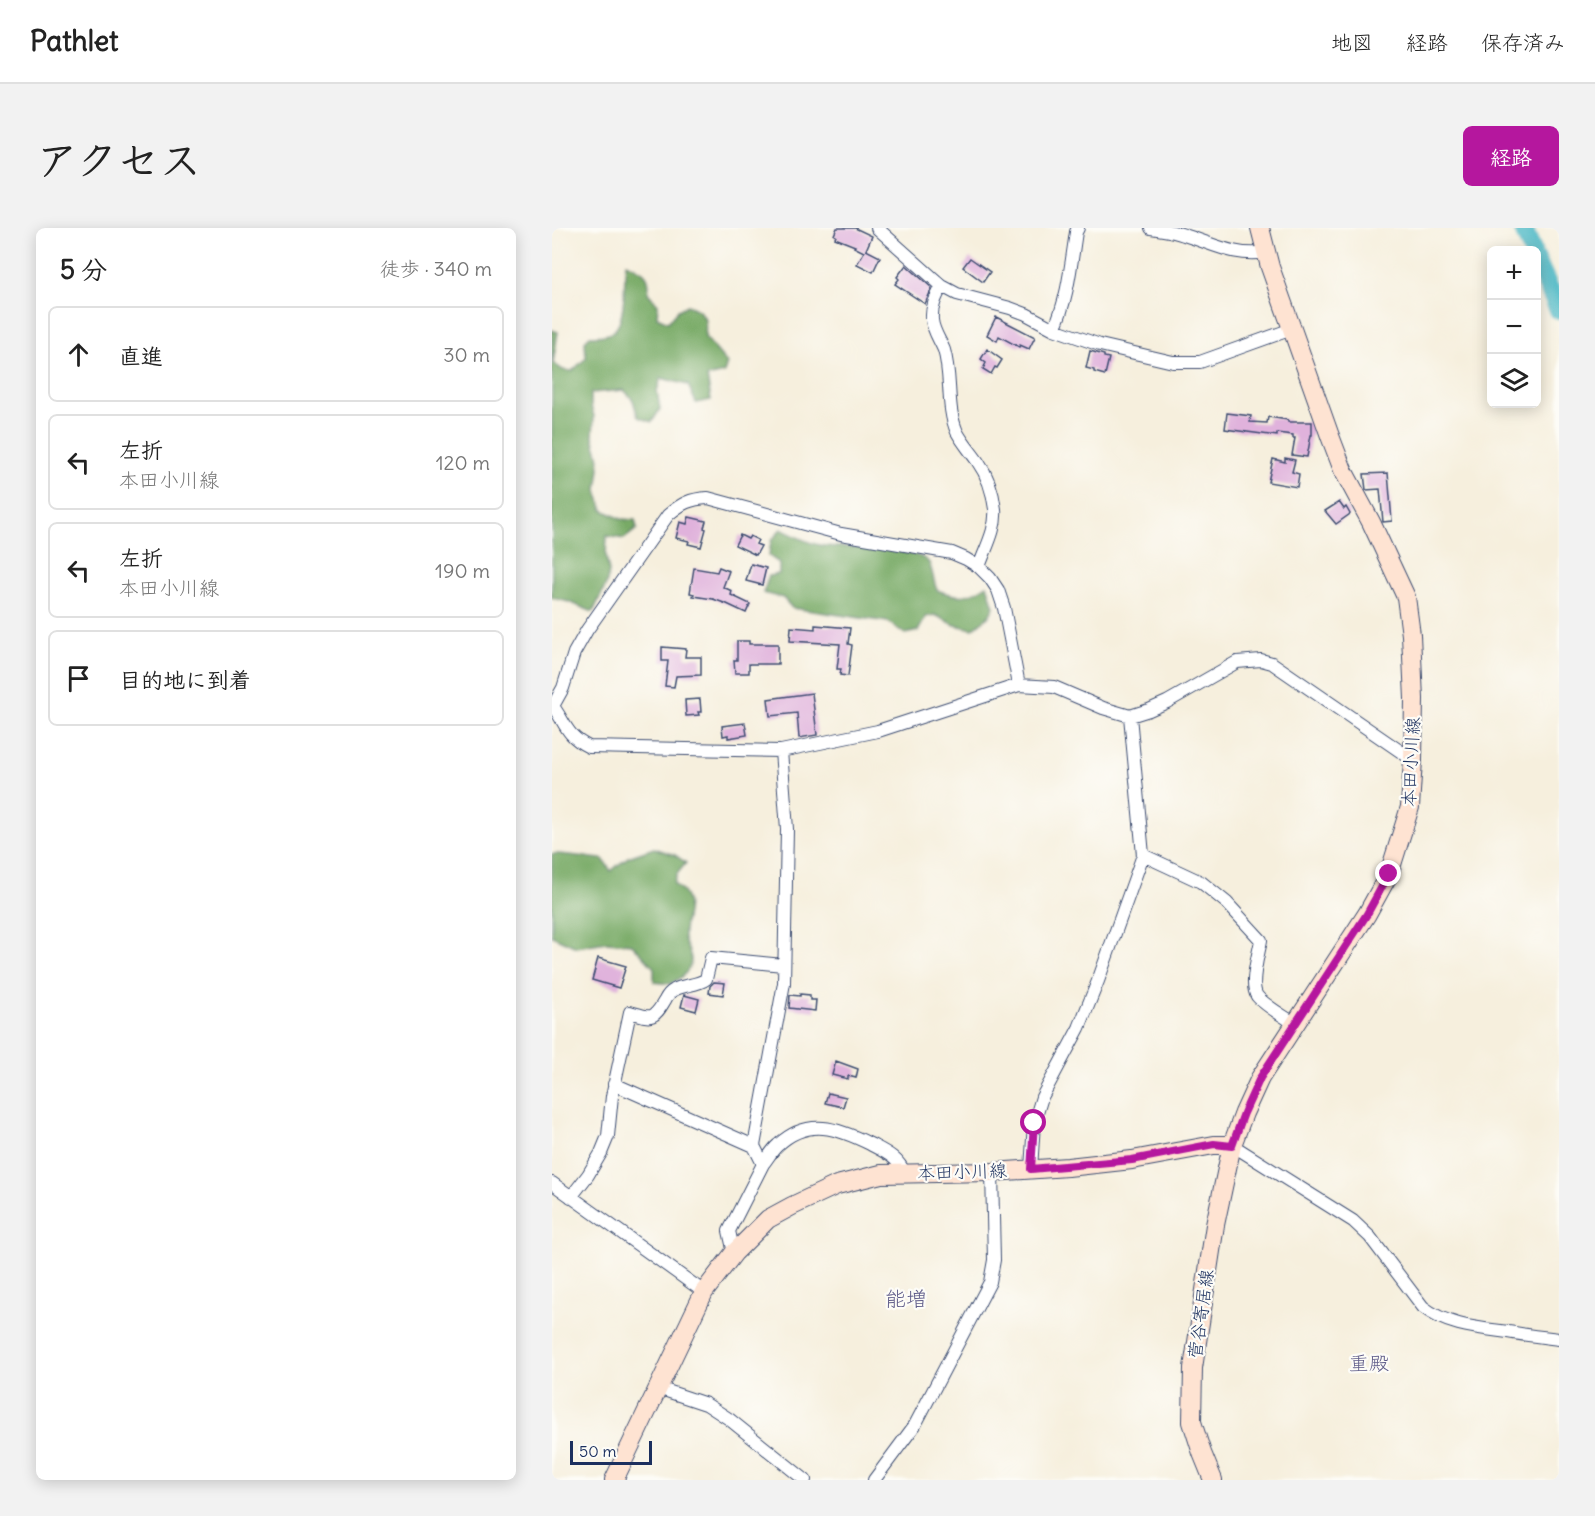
<!DOCTYPE html>
<html lang="ja">
<meta charset="utf-8">
<style>
body{margin:0;font-family:Delius,"Klee One",sans-serif;background:#f2f2f2;color:#222}
.controls{position:absolute;right:18px;top:18px;display:grid;overflow:hidden;border-radius:9px;box-shadow:0 3px 15px #0003}
.controls button{width:54px;height:54px;display:grid;place-items:center;padding:0;border:0;border-bottom:2px solid #e0e0e0;background:#fff;color:#222;font:30px sans-serif}
.scale{position:absolute;left:18px;bottom:15px;width:82px;box-sizing:border-box;padding-left:6px;border:3px solid #1b2f5e;border-top:0;font-size:16px;line-height:21px;white-space:nowrap;color:#1b2f5e;-webkit-text-stroke:4px #fdfcf7;paint-order:stroke}
.stop{position:absolute;width:18px;height:18px;margin:-14px;border:4px solid #b5179e;border-radius:50%;background:#fff}
.stop.end{background:#b5179e;border-color:#fff;box-shadow:0 2px 6px #0008}
.list{margin:0;padding:0;list-style:none}
h2{display:flex;justify-content:space-between;align-items:center;height:78px;margin:0;padding:0 24px;font-size:26px}
h2 small{font-size:20px;font-weight:400;color:#767676}
.list li{display:grid;grid-template-columns:39px 1fr auto;gap:18px;align-items:center;box-sizing:border-box;height:96px;margin:0 12px 12px;padding:0 12px;border:2px solid #e0e0e0;border-radius:9px}
.list b{display:block;font-size:22px;white-space:nowrap}
.list p{margin:0;font-size:20px;white-space:nowrap;color:#767676}
.list em{font-size:20px;font-style:normal;color:#767676}
.icon{flex:none;width:33px;height:33px;fill:none;stroke:currentColor;stroke-width:2;stroke-linecap:round;stroke-linejoin:round}
.map{position:relative;flex:none;width:1007px;height:1252px;overflow:hidden;border-radius:9px}
header{display:flex;align-items:center;gap:36px;box-sizing:border-box;height:84px;padding:0 30px;background:#fff;border-bottom:2px solid #e0e0e0}
header strong{font-size:28px}
nav{display:flex;gap:33px;margin-inline-start:auto;font-size:21px}
.intro{display:flex;align-items:center;justify-content:space-between;box-sizing:border-box;height:144px;padding:0 36px}
h1{margin:0;font-size:42px}
.button{padding:15px 27px;border-radius:9px;background:#b5179e;color:#fff;font-size:21px;font-weight:700}
main{display:flex;gap:36px;padding:0 36px}
aside{flex:1;background:#fff;border-radius:9px;box-shadow:0 3px 15px #0003}
.map>svg:first-child{display:block}
.forest{fill:#78aa66;stroke:#4a6c62;stroke-width:1.5}
.lines{fill:none;stroke-linecap:round;stroke-linejoin:round}
.river{stroke:#4ab7c4;stroke-width:20}
.building{fill:#e0b2dc}
.street-casing{stroke:#3c4c71;stroke-width:14}
.secondary-casing{stroke:#3c4c71;stroke-width:20}
.street{stroke:#fff;stroke-width:12}
.secondary{stroke:#fee3d2;stroke-width:18}
.route{stroke:#b5179e;stroke-width:8}
.labels{text-anchor:middle;stroke-width:4.5;stroke-linejoin:round;paint-order:stroke}
.street-label{font-size:18px;fill:#1b2f5e;stroke:#fdfcf7}
.neighbourhood-label{font-size:20px;fill:#605d8a;stroke:#fdfcf7}
.quarter-label{font-size:21px;fill:#605d8a;stroke:#fdfcf7}
</style>
<header>
<strong>Pathlet</strong>
<nav><a>地図</a><a>経路</a><a>保存済み</a></nav>
</header>
<div class="intro"><h1>アクセス</h1><a class="button">経路</a></div>
<main>
<aside>
<h2>5 分<small>徒歩 · 340 m</small></h2>
<ul class="list">
<li><svg class="icon" aria-label="ahead" viewBox="0 0 24 24"><path d="M12 20V5M6 11l6-6 6 6"/></svg><div><b>直進</b></div><em>30 m</em></li>
<li><svg class="icon" aria-label="left" viewBox="0 0 24 24"><path d="M17 20v-9H6M10 6l-5 5 5 5"/></svg><div><b>左折</b><p>本田小川線</p></div><em>120 m</em></li>
<li><svg class="icon" aria-label="left" viewBox="0 0 24 24"><path d="M17 20v-9H6M10 6l-5 5 5 5"/></svg><div><b>左折</b><p>本田小川線</p></div><em>190 m</em></li>
<li><svg class="icon" aria-label="arrive" viewBox="0 0 24 24"><path d="M6 21V4h12l-3 4 3 4H6"/></svg><div><b>目的地に到着</b></div></li>
</ul>
</aside>
<div class="map">
<svg width="1007" height="1252" viewBox="0 0 1007 1252">
<rect width="100%" height="100%" fill="#fdfcf7"/>
<filter id="ink" filterUnits="userSpaceOnUse"><feTurbulence type="fractalNoise" baseFrequency=".0167" numOctaves="2"/><feDisplacementMap in="SourceGraphic" scale="12" xChannelSelector="R" yChannelSelector="G"/><feConvolveMatrix kernelMatrix="1 2 1 2 8 2 1 2 1" color-interpolation-filters="sRGB"/></filter>
<filter id="wash" filterUnits="userSpaceOnUse"><feTurbulence type="fractalNoise" baseFrequency=".008" numOctaves="4" result="noise"/><feDisplacementMap in="SourceGraphic" scale="24" xChannelSelector="R" yChannelSelector="G"/><feGaussianBlur stdDeviation="1.35" result="paint"/><feColorMatrix in="noise" values="0 0 0 0 0 0 0 0 0 0 0 0 0 0 0 0 0 1.4 0 .05"/><feComposite in="paint" operator="in"/></filter>
<g filter="url(#wash)">
<rect width="100%" height="100%" fill="#f6efdd"/>
<path class="forest" d="M 74,35 C 90,42 100,46 96,65 L 106,76 L 105,89 L 116,94 L 126,82 L 135,77 C 153,83 155,90 153,109 L 175,135 L 172,145 L 155,149 L 159,172 L 144,175 L 136,157 L 109,150 L 105,163 L 108,181 L 100,194 L 86,189 L 81,172 L 72,162 L 39,165 L 39,178 L 42,188 L 41,209 L 46,226 L 48,241 L 45,262 L 51,282 L 69,291 L 83,292 L 85,301 L 72,311 L 55,308 L 54,328 L 57,344 L 54,357 L 41,384 L 17,374 L 0,370 L 0,102 L 6,104 L 1,135 L 11,142 L 20,143 L 34,130 L 33,113 L 38,108 C 44,108 51,108 57,106 C 76,100 71,51 74,35 Z
M 229,301 C 243,308 258,316 273,318 C 292,320 368,319 377,335 C 380,340 382,356 385,362 C 406,370 416,370 435,357 L 442,379 L 437,388 L 421,401 L 403,397 L 383,387 L 374,389 L 366,403 L 353,406 L 336,394 L 240,380 L 231,370 L 211,365 L 217,348 L 227,346 L 227,335 L 217,328 L 219,313 Z
M 102,620 L 123,627 L 134,635 L 125,646 L 122,656 C 147,674 130,687 132,711 C 133,718 140,725 139,733 C 138,745 127,751 118,756 L 102,754 L 102,740 L 80,716 L 54,714 L 24,719 L 0,708 L 0,626 C 16,625 34,630 51,631 L 59,643 L 76,629 Z"/>
<g class="lines">
<path class="river" d="M 971,0 L 980,22
M 984,32 L 1007,82"/>
</g>
<g id="blocks">
<path class="building" d="M 285,0 L 303,0 L 320,8 L 314,22 L 328,29 L 321,44 L 305,36 L 312,24 L 302,19 L 303,18 L 283,10 L 284,8 L 282,7 Z
M 418,30 L 438,44 L 431,54 L 411,39 Z
M 354,37 L 380,60 L 373,76 L 343,56 L 347,51 L 345,49 Z
M 444,89 L 483,109 L 477,121 L 468,117 L 467,119 L 447,108 L 445,113 L 435,107 Z
M 435,121 L 450,132 L 445,140 L 443,139 L 439,146 L 431,141 L 434,135 L 429,131 Z
M 538,123 L 552,127 L 552,129 L 557,130 L 553,147 L 542,144 L 542,142 L 534,140 Z
M 675,185 L 699,188 L 698,194 L 715,195 L 716,189 L 736,192 L 736,194 L 760,194 L 760,207 L 759,207 L 755,229 L 740,227 L 743,210 L 741,210 L 741,207 L 725,205 L 725,208 L 673,201 Z
M 733,230 L 743,232 L 740,244 L 747,246 L 745,259 L 716,254 L 721,231 L 733,234 Z
M 836,245 L 840,293 L 831,294 L 828,261 L 814,262 L 812,246 Z
M 787,274 L 792,281 L 794,279 L 798,286 L 784,296 L 773,283 Z
M 137,289 L 154,293 L 152,300 L 154,301 L 149,319 L 136,316 L 137,313 L 124,310 L 128,294 L 135,296 Z
M 188,307 L 196,311 L 198,308 L 206,312 L 204,316 L 209,318 L 204,327 L 183,317 Z
M 199,336 L 214,340 L 210,357 L 194,353 Z
M 167,339 L 177,343 L 171,359 L 180,363 L 179,367 L 198,376 L 194,385 L 175,376 L 161,371 L 141,368 L 142,366 L 138,365 L 142,340 L 165,344 Z
M 263,397 L 298,400 L 296,416 L 300,417 L 296,448 L 288,447 L 289,441 L 285,441 L 288,416 L 238,413 L 239,399 L 263,401 Z
M 185,413 L 197,413 L 197,416 L 226,416 L 226,436 L 197,436 L 197,445 L 183,445 L 182,432 L 185,432 Z
M 110,419 L 134,421 L 133,429 L 149,429 L 149,447 L 124,448 L 122,459 L 113,458 L 116,433 L 110,433 Z
M 260,465 L 265,507 L 247,510 L 245,485 L 218,488 L 216,471 Z
M 148,471 L 149,484 L 146,484 L 147,487 L 134,488 L 133,472 Z
M 193,495 L 195,507 L 176,510 L 176,507 L 171,508 L 170,498 Z
M 46,730 L 74,738 L 67,760 L 40,752 Z
M 162,754 L 173,755 L 171,767 L 157,765 L 158,758 Z
M 248,766 L 258,767 L 258,772 L 264,772 L 263,783 L 237,780 L 238,767 L 248,768 Z
M 132,767 L 147,771 L 144,783 L 129,779 Z
M 284,833 L 306,841 L 304,850 L 296,848 L 296,851 L 280,847 Z
M 276,865 L 294,869 L 291,879 L 273,875 Z"/>
</g>
</g>
<g filter="url(#ink)">
<use href="#blocks" fill-opacity="0" stroke="#3c4c71" stroke-width="1.5"/>
<g class="lines">
<defs>
<path id="street" d="M 325,0 L 390,58 L 405,66 L 458,80 L 474,86 L 502,101 L 548,117 L 621,134 L 648,134 L 740,101
M 599,0 C 610,2 621,3 632,7 C 659,15 685,30 714,24
M 390,58 C 384,69 379,79 380,92 C 381,103 388,112 392,122 C 400,148 394,179 405,204 C 411,215 419,224 426,234 C 436,248 441,265 443,281 C 445,301 433,321 427,339
M 502,101 C 516,71 519,36 524,4 L 526,0
M 0,477 C 14,495 13,507 37,519 L 229,523 L 326,503 L 467,457 L 502,459 L 551,480 L 578,488 L 597,482 L 615,474 L 685,434 L 709,432 L 720,435 L 861,532
M 1,478 L 11,460 L 22,425 L 35,402 L 116,287 C 130,275 138,271 156,270 L 289,306 L 400,325 L 414,331 L 427,339 L 438,350 L 446,362 L 452,380 L 467,457
M 591,627 L 649,654 L 675,675 L 709,712 C 707,725 697,756 705,768 C 713,778 732,788 743,796
M 62,856 L 202,918
M 680,917 L 801,993 L 818,1009 L 871,1079 C 895,1098 926,1100 956,1104 C 973,1107 990,1109 1007,1111
M 211,936 C 216,930 220,922 226,917 C 256,889 286,900 318,916 C 333,924 346,929 353,946
M 479,941 L 482,895 L 490,869 L 527,800 L 546,753 L 591,627 L 578,488
M 0,955 L 152,1064
M 19,969 L 36,947 L 49,925 L 56,908 L 60,868 L 78,784 C 99,790 101,793 113,772 C 115,768 118,764 122,762 C 132,756 145,758 154,751 L 159,730 L 231,737
M 182,1025 L 177,1003 L 211,936 L 202,918 L 232,755 L 235,601 L 229,523
M 106,1160 L 154,1176 L 177,1191 L 253,1252
M 322,1252 L 363,1197 L 438,1054 L 442,1032 L 440,944"/>
<path id="secondary" d="M 62,1252 L 152,1064 L 182,1025 L 216,991 L 240,978 L 285,957 L 329,946 L 440,944 L 516,939 L 580,932 L 662,917 L 680,917
M 661,1252 L 650,1225 L 640,1194 L 641,1140 L 663,997 L 680,917 L 692,885 L 708,850 L 815,686 L 837,646 L 858,579 L 861,532 L 862,471 L 859,407 L 854,369 L 819,294 L 791,242 L 778,208 L 718,39 L 708,0"/>
</defs>
<use href="#street" class="street-casing"/>
<use href="#secondary" class="secondary-casing"/>
<use href="#street" class="street"/>
<use href="#secondary" class="secondary"/>
</g>
</g>
<g class="lines" filter="url(#ink)">
<path class="route" d="M 482,895 L 479,941 L 580,932 L 662,916 L 680,918 L 692,885 L 708,850 L 815,686 L 837,646"/>
</g>
<g class="labels">
<g class="street-label">
<text transform="translate(859 534) rotate(-87)" y="6">本田小川線</text>
<text transform="translate(410 944) rotate(-2)" y="6">本田小川線</text>
<text transform="translate(649 1086) rotate(-82)" y="6">菅谷寄居線</text>
</g>
<g class="neighbourhood-label">
<text x="817" y="1142">重殿</text>
</g>
<g class="quarter-label">
<text x="354" y="1078">能増</text>
</g>
</g>
</svg>
<div class="controls">
<button>+</button>
<button>−</button>
<button><svg class="icon" aria-label="layers" viewBox="0 0 24 24"><path d="M12 4l9 5-9 5-9-5zM3 14l9 5 9-5"/></svg></button>
</div>
<div class="scale">50 m</div>
<div class="stop" style="left:482px;top:895px"></div>
<div class="stop end" style="left:837px;top:646px"></div>
</div>
</main>
